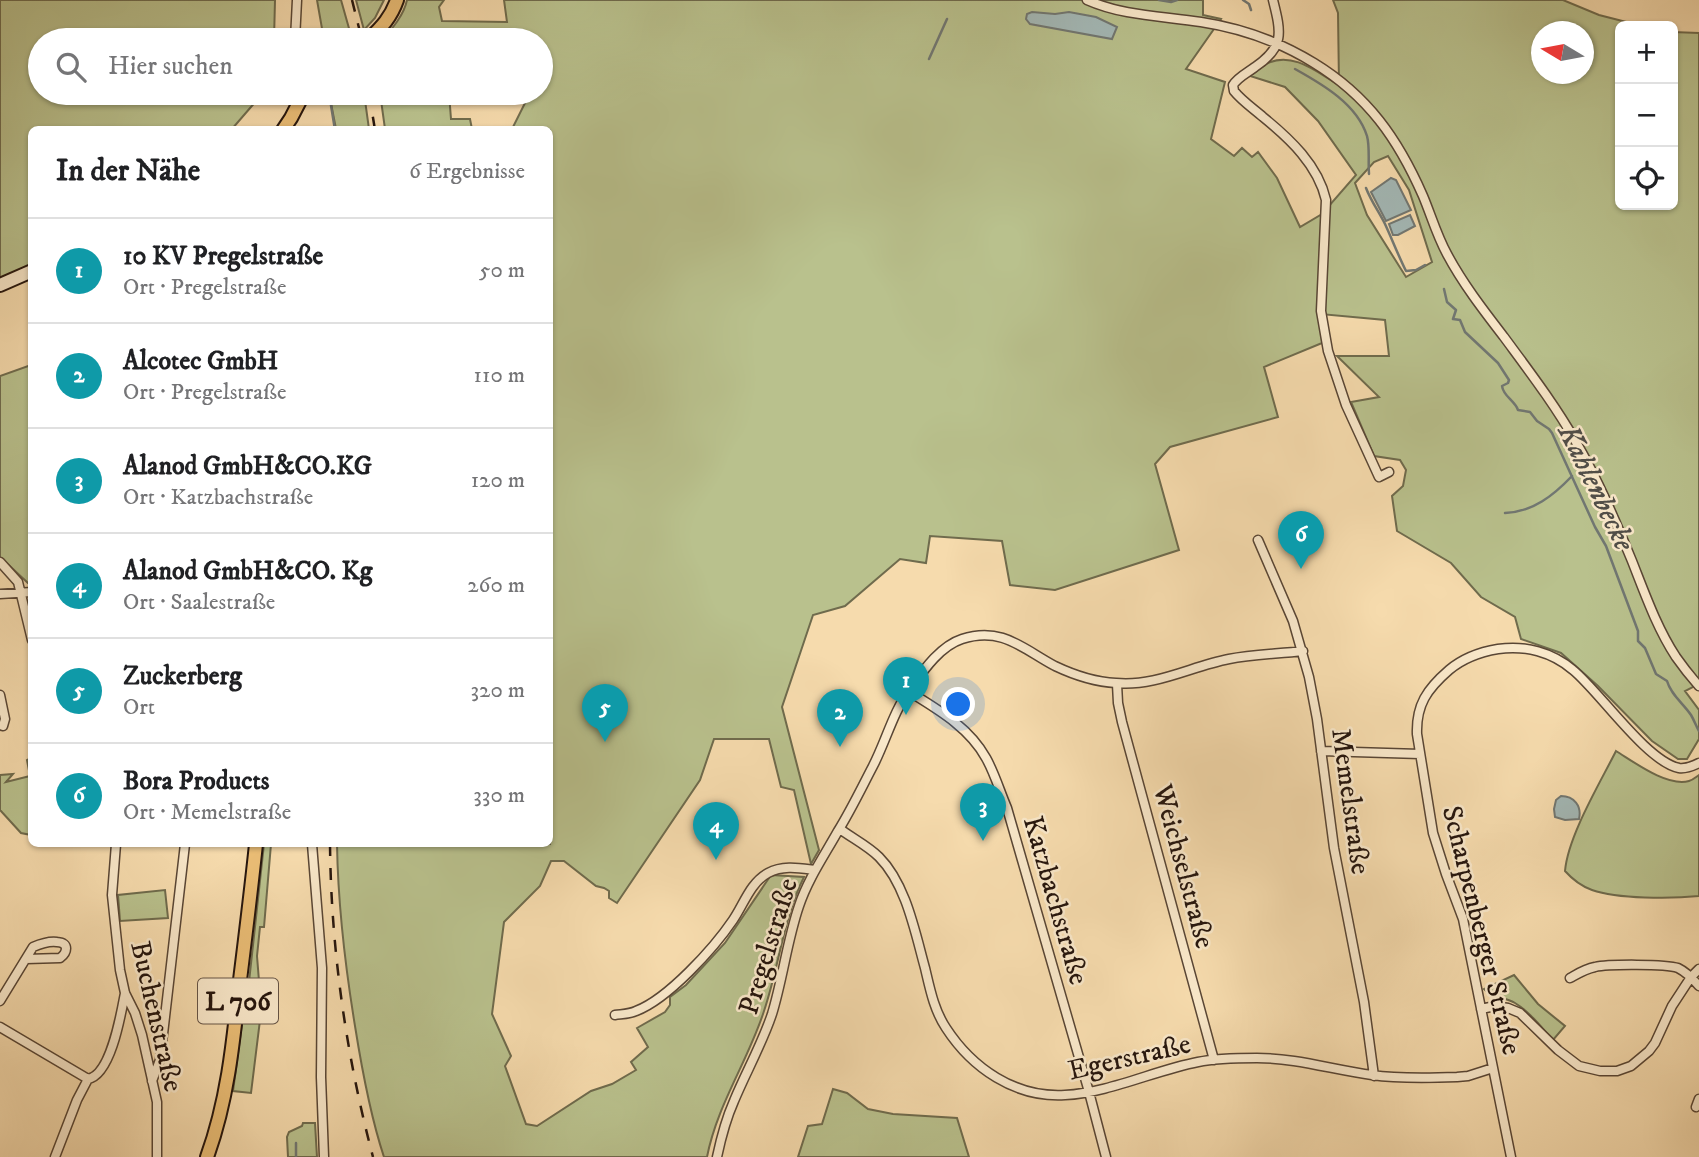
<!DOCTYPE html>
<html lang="de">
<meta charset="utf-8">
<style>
body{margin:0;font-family:"IM FELL DW Pica",serif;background:#f2f2f2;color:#202124}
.controls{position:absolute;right:21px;top:21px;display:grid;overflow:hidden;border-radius:10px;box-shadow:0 2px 5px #0004}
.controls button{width:63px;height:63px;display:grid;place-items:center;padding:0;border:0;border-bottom:2px solid #e0e0e0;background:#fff;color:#202124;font:35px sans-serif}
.compass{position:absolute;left:1531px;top:21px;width:63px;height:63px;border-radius:50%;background:#fff;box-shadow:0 2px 5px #0004;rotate:280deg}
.you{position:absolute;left:959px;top:705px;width:24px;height:24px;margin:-18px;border:5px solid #fff;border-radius:50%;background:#1a73e8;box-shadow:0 0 0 10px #1a73e833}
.badge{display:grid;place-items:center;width:46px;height:46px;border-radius:50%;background:#b45309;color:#fff;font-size:23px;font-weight:700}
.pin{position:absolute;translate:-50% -58px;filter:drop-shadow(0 2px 4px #0008)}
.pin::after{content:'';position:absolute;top:37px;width:24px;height:21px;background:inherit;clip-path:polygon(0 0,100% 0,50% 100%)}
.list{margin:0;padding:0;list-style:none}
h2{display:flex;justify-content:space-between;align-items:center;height:91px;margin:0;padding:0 28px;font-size:30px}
h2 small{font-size:23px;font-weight:400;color:#757577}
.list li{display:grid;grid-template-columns:46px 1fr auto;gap:21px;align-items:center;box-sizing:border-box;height:105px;padding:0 28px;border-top:2px solid #e0e0e0}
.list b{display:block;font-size:26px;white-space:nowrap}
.list p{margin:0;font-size:23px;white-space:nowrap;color:#757577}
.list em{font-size:23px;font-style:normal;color:#757577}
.icon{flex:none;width:38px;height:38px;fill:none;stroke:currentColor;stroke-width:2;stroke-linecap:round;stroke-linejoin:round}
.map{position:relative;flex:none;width:1699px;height:1157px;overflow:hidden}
.search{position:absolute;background:#fff;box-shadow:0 2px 5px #0004;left:28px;top:28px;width:525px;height:77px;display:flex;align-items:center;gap:18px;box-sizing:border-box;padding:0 24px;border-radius:38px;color:#757577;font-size:26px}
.panel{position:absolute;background:#fff;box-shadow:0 2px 5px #0004;left:28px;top:126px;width:525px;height:721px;border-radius:10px}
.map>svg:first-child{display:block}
.green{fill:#b9c18d;stroke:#6f6b4d;stroke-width:2;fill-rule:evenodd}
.water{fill:#a3b8b6;stroke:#717772;stroke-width:2}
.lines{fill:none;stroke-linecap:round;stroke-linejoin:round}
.stream{stroke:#717772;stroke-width:2.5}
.street-casing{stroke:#594635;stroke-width:11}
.secondary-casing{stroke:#25150d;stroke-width:16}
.primary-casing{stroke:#25150d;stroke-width:16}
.street{stroke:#f9e8ca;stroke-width:8}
.secondary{stroke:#f9e8ca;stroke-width:12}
.primary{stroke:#ebbe76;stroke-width:12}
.rail{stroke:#25150d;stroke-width:2.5;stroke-dasharray:12 12;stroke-linecap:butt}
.labels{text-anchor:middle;stroke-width:5;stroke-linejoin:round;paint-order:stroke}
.shield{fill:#f9e8ca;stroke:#655446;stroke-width:2}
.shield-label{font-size:26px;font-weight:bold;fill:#25150d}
.street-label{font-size:28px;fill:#25150d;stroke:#f9e8ca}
.water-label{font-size:30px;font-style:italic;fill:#514e48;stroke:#f9e8ca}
</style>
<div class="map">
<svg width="1699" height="1157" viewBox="0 0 1699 1157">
<rect width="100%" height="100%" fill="#f6dbad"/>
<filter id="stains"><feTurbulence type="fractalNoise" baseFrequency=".00286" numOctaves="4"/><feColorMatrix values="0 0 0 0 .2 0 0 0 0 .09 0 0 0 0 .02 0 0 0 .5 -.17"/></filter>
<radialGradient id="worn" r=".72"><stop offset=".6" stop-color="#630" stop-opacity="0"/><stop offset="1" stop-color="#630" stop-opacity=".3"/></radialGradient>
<path class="green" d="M 0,0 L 275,0 L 274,40 L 40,40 L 40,93 L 263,93 L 232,129 L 32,130 L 31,268 L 0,280 Z
M 317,0 L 341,0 L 352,39 L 350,40 L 324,40 Z
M 356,0 L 384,0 L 375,18 L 364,30 Z
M 407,0 L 444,0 L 439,7 L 442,21 L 507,22 L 504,0 L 1203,0 L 1203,15 L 1221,19 L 1186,69 L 1225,82 L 1211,139 L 1234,156 L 1242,148 L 1252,157 L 1258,152 L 1277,178 L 1300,227 L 1322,214 L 1356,175 L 1318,121 L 1285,87 L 1250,76 C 1256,72 1262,66 1268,63 C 1294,51 1319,74 1339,85 L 1338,13 L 1333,0 L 1563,0 L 1599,15 L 1642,26 L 1620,26 L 1620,205 L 1673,205 L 1673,32 L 1699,33 L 1699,684 L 1685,691 L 1699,710 L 1699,739 L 1687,759 L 1678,759 L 1652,741 L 1598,686 L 1561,653 L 1521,639 L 1515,617 L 1481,597 L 1451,563 L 1397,531 L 1392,496 L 1403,486 L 1406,470 L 1400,460 L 1374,456 L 1351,402 L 1379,397 L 1337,356 L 1389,356 L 1385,320 L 1321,314 L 1322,343 L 1264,367 L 1278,417 L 1170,447 L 1155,464 L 1179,550 L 1055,590 L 1010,585 L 1002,541 L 930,536 L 926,563 L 900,559 L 845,606 L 813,615 L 782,707 L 819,850 L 811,864 L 794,790 L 781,787 L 769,739 L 714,739 L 700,780 L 617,903 L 609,898 L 609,891 L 604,888 L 596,886 L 564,861 L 551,861 L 540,886 L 504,922 L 492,1014 L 511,1056 L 505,1066 L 526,1124 L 537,1126 L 591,1091 L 612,1084 L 636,1070 L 631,1062 L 648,1047 L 637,1028 L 665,1012 L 670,1005 L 670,997 L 686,985 L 725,943 L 771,875 L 804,877 C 783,919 779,967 764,1011 C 748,1061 717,1105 707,1157 L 384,1157 C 370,1115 362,1070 355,1026 C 345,965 338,905 337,844 L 550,844 L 550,130 L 512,129 L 530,93 L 541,93 L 541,40 L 382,40 C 392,29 404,15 407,0 ZM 1542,32 L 1584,32 L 1584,74 L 1542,74 ZM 1388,156 L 1409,190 L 1432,262 L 1406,277 L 1367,215 L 1355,183 L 1374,162 Z
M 329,93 L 364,93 L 369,129 L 336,129 Z
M 380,93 L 449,93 L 451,119 L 470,119 L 472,129 L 385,129 Z
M 31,365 L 32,365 L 31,584 L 28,583 L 0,557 L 0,376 Z
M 1616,751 C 1634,762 1667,787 1689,781 C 1693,780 1696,777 1699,775 L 1699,896 C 1671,899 1618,899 1592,890 C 1581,886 1573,880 1565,871 C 1568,836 1600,783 1616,751 Z
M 31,758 L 32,758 L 31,835 L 21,833 L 0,810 L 0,775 L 13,774 L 6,782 L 30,776 L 27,760 Z
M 264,844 L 271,844 L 264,927 L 260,927 L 257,956 L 259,981 L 266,983 L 263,988 L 258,990 L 250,987 L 249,982 Z
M 165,890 L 168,918 L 120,921 L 118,895 Z
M 1514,975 L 1538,1004 L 1565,1026 L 1553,1040 C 1541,1027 1530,1012 1515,1003 C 1505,997 1492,998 1484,989 Z
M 256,1005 L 261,1012 L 251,1093 L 233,1091 L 244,1009 Z
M 833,1089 L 847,1093 L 868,1109 L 893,1114 L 957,1118 L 969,1157 L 798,1157 L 808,1126 L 822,1124 Z
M 303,1123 L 315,1123 L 317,1157 L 288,1157 L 287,1137 L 289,1132 L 302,1126 Z"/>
<path class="water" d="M 1032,12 L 1055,14 L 1069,12 L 1096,17 L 1117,27 L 1112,39 L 1030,24 L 1026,19 L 1027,14 Z
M 1391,178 L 1396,180 L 1411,210 L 1386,221 L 1371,192 Z
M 1410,215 L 1415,226 L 1398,235 L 1393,235 L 1389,224 Z
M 1561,796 C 1574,796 1582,806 1579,819 L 1565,820 L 1555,817 L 1554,809 L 1556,800 Z"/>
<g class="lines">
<path class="stream" d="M 1159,0 L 1171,2 L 1177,0
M 1243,0 L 1249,4 L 1251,10
M 929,59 L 947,19
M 1295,69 C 1322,84 1357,104 1367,136 C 1370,147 1368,162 1369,174
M 329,93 L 335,130
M 1366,188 C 1371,201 1379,212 1385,224 C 1392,239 1398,255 1406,271 L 1416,270 L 1425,265
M 1444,289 L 1447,302 L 1456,310 L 1453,319 L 1460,320 L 1465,332 L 1498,363 L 1509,380 L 1508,383 L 1502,386 C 1503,396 1515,401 1518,410 L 1530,412 L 1537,421 L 1549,429 L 1552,433 L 1595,527 L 1606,546 L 1638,631 L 1638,641 L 1645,648 L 1656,674 L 1667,681 C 1671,695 1683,703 1691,715 C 1694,720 1696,726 1699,731
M 1505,513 C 1533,512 1554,495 1572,476
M 296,1143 L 296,1157"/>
<defs>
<path id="street" d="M 1087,0 C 1123,16 1163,16 1201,22 C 1240,28 1280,42 1314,63 C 1368,96 1398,139 1423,196 C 1431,215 1437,236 1447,254 C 1463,284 1484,311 1504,337 C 1529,371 1555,405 1576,442 C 1598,480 1615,520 1632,561 C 1645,594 1657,628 1676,657 C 1683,667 1691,677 1699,686
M 1273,0 C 1281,32 1285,47 1255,67 C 1247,73 1238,77 1233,85 L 1234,91 C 1242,101 1254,109 1263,117 C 1290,139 1318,165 1326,200 L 1321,311 L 1328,351 L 1346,405 L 1379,477 L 1389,472
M 295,40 L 297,0
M 1258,540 L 1293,621 L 1309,677 L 1317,719 L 1334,848 L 1364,1002 L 1374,1076
M 0,562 L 18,582 L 32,640
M 0,594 L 32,592
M 1117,684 L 1118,703 L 1122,722 L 1214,1060
M 908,691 C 937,709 969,727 986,758 C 995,774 1000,792 1007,808 L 1089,1092 L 1106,1157
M 0,695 L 5,719 L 3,726
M 1321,751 L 1420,754
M 840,829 C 852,838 868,846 879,857 C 906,884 915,932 925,968 C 930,989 934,1010 946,1028 C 972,1068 1015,1098 1065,1095 C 1108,1093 1156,1070 1198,1062 C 1217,1058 1238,1058 1257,1058 C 1296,1058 1334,1070 1372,1075 C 1399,1079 1430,1078 1457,1077 L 1468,1076 L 1493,1068
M 116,844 L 112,895 L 120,970 L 125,993 L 135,1013 L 142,1035 L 157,1102 L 157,1157
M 312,844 L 322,968 L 321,1077 L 324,1157
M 1570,978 C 1579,973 1585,969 1595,967 C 1608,964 1666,964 1678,968 C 1686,972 1693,979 1699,986
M 0,1001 L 33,947 C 40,944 50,941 57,942 C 70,943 67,953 60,958 L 26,959
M 1481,1009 L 1495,1006 L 1508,1008 L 1520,1013 L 1558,1050 L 1579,1066 L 1600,1071 L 1617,1071 L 1631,1066 L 1649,1051 L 1655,1043 L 1672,1006 L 1691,977 L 1699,969
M 615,1015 C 622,1014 630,1014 636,1011 C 668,999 714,948 733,920 C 744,904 750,883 768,873 C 783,865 799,868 815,870
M 0,1027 L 88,1079
M 152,1081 L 160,1060 L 185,844
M 1696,1107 L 1699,1099
M 55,1157 L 77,1100 L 88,1079 C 111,1075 121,1014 125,993
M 717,1157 C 721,1138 726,1119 734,1101 C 746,1072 762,1044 772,1014 C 783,978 787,941 799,906 C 808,879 824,856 838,831 C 851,810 862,787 873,766 C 886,741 893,712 910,689 C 923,671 940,646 962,639 C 1002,626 1023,649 1055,666 C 1074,675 1094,682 1116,683 C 1155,687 1192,666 1229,659 C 1253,654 1278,654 1303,651
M 1511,1157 L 1463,919 L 1446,874 L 1433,833 L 1417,734 C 1416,705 1427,689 1449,670 C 1462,659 1480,652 1498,649 C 1525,645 1552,652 1573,670 C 1599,691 1647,762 1679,768 C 1686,769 1693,766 1699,763"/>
<path id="secondary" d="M 0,285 L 32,271"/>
<path id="primary" d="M 369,39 C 382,27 391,17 397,0
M 283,130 L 291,118 L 304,93
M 207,1157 C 227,1102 233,1045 239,988 C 245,940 251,892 256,844"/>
</defs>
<use href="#street" class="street-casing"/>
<use href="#secondary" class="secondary-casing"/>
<use href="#primary" class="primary-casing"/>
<use href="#street" class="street"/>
<use href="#secondary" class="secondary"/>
<use href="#primary" class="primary"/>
<path class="rail" d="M 352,0 L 362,40
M 369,93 L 375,130
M 330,844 C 331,949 346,1055 373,1157"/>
</g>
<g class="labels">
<rect class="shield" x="198" y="978.5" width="80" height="45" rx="5"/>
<g class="shield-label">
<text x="238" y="1010">L 706</text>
</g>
<g class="street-label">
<text transform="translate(1352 801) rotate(82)" y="10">Memelstraße</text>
<text transform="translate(1185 866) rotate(75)" y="10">Weichselstraße</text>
<text transform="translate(1057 900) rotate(74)" y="10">Katzbachstraße</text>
<text transform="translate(1483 930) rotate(76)" y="10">Scharpenberger Straße</text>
<text transform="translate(767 946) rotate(-73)" y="10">Pregelstraße</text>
<text transform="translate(158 1016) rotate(77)" y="10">Buchenstraße</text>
<text transform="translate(1129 1056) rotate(-13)" y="10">Egerstraße</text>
</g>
<g class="water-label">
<text transform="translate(1597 487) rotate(64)" y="10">Kahlenbecke</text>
</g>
</g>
<rect width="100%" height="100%" filter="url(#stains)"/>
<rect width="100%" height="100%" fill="url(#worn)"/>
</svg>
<div class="controls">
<button>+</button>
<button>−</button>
<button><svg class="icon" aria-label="locate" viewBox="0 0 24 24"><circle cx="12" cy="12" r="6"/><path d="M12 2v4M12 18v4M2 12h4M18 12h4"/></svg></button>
</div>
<svg class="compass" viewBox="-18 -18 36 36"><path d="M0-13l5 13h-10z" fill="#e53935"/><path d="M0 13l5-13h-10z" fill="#757577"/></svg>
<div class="you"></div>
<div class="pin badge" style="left:906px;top:715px;background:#0f9aa8">1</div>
<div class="pin badge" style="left:840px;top:747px;background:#0f9aa8">2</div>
<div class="pin badge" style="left:983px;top:841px;background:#0f9aa8">3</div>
<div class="pin badge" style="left:716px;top:860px;background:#0f9aa8">4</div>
<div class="pin badge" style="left:605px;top:742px;background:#0f9aa8">5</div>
<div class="pin badge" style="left:1301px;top:569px;background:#0f9aa8">6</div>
<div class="search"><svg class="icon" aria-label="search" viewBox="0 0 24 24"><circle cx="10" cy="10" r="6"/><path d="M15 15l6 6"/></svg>Hier suchen</div>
<section class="panel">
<h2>In der Nähe<small>6 Ergebnisse</small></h2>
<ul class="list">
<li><span class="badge" style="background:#0f9aa8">1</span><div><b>10 KV Pregelstraße</b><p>Ort · Pregelstraße</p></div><em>50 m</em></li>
<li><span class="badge" style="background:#0f9aa8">2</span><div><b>Alcotec GmbH</b><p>Ort · Pregelstraße</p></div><em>110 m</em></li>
<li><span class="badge" style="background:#0f9aa8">3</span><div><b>Alanod GmbH&amp;CO.KG</b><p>Ort · Katzbachstraße</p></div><em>120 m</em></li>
<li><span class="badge" style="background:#0f9aa8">4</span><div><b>Alanod GmbH&amp;CO. Kg</b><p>Ort · Saalestraße</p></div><em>260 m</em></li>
<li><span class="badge" style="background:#0f9aa8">5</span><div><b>Zuckerberg</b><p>Ort</p></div><em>320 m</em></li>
<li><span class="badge" style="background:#0f9aa8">6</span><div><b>Bora Products</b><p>Ort · Memelstraße</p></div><em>330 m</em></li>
</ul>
</section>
</div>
